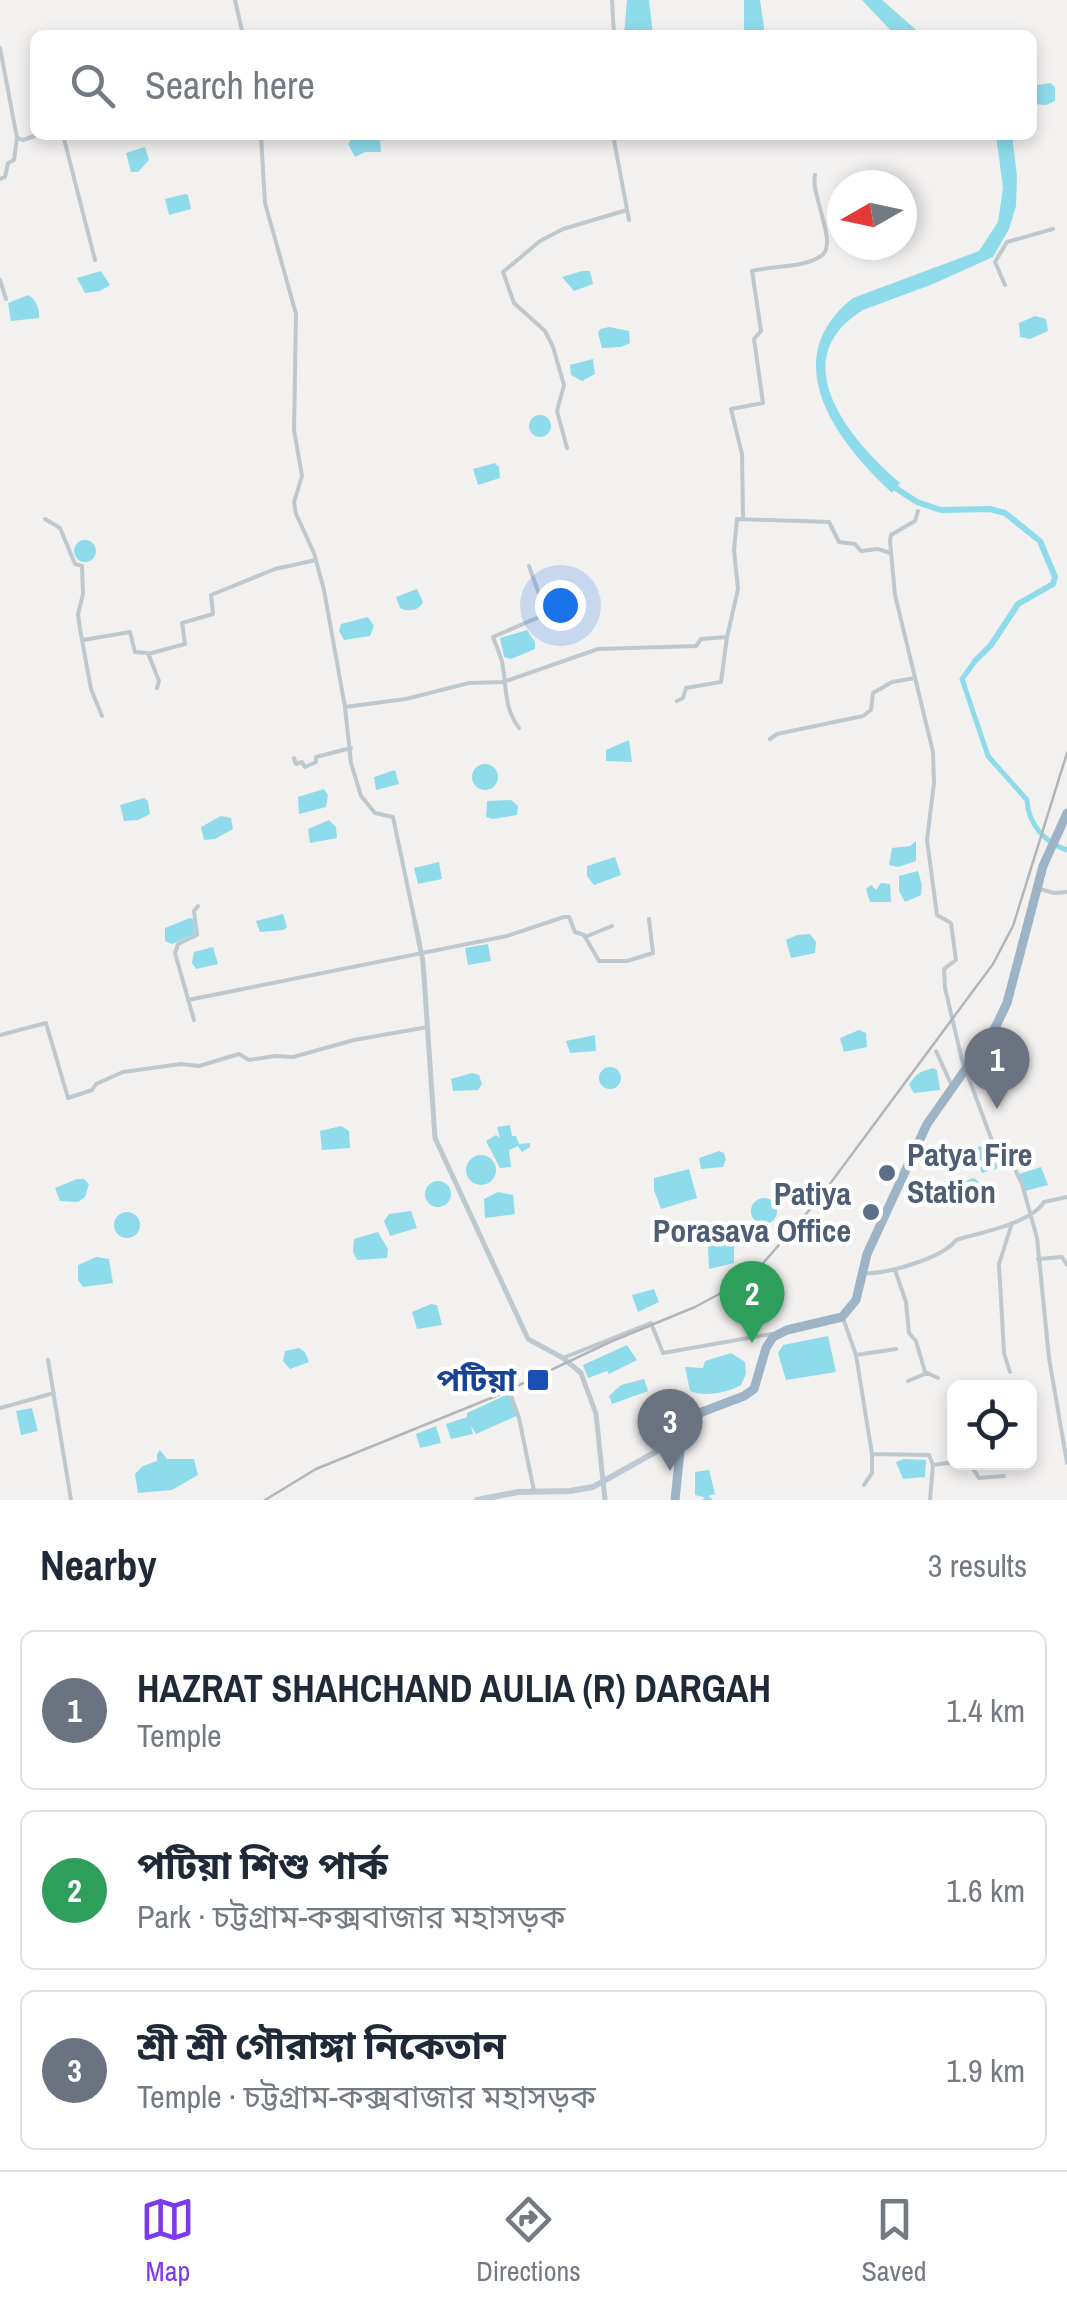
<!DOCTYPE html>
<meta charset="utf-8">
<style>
body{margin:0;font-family:"Archivo Narrow","Noto Sans Bengali",sans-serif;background:#f6f6f7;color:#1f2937}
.controls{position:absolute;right:30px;bottom:30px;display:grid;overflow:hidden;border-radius:15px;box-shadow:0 5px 15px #0003}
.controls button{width:90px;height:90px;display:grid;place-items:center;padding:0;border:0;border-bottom:2px solid #e0e1e3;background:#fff;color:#1f2937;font:50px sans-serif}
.compass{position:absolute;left:827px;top:170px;width:90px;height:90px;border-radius:50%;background:#fff;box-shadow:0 5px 15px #0003;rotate:261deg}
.you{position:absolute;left:560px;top:605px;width:35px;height:35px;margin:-25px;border:8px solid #fff;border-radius:50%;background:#1a73e8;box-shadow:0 0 0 15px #1a73e833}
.badge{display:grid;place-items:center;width:65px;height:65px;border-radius:50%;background:#7c3aed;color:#fff;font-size:32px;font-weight:700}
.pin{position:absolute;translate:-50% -82px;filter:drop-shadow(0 2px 5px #0008)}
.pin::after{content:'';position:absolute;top:52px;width:35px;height:30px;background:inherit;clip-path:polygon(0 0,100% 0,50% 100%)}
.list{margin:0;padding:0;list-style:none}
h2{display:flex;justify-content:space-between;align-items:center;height:130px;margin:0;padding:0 40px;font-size:42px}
h2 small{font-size:32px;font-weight:400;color:#747a83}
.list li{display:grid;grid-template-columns:65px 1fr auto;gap:30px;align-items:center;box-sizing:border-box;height:160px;margin:0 20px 20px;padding:0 20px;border:2px solid #e0e1e3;border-radius:15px}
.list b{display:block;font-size:38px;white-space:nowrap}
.list p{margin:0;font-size:32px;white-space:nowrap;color:#747a83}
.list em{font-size:32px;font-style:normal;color:#747a83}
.icon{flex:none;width:55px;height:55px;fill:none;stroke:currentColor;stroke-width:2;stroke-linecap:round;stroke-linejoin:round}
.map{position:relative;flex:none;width:1067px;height:1500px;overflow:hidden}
.search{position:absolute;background:#fff;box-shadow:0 5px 15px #0003;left:30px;right:30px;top:30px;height:110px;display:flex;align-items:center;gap:25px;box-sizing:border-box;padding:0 35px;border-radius:15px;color:#747a83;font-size:38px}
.sheet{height:670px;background:#fff}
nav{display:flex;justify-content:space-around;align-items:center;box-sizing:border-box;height:140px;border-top:2px solid #e0e1e3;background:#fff;font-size:28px;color:#747a83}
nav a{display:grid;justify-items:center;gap:5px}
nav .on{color:#7c3aed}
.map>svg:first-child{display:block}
.water{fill:#8edceb}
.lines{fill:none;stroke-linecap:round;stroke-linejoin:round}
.canal{stroke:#8edceb;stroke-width:5}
.river{stroke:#8edceb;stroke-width:6}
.minor{stroke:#bec8cf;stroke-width:4}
.tertiary{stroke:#bec8cf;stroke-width:5}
.secondary{stroke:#bec9d3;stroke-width:6}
.trunk{stroke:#9db3c6;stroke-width:9}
.rail{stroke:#b2b6ba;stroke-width:2.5}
.service-dot{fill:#5c6f8a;stroke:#fff;stroke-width:4}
.transit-dot{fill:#1a4fb4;stroke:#fff;stroke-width:4}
.labels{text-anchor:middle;stroke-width:9;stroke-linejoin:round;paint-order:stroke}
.service-label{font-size:32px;font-weight:bold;fill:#4e5e75;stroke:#fff;text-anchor:start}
.transit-label{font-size:32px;font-weight:bold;fill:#164399;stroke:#fff;text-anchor:end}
</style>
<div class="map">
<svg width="1067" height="1500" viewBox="0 0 1067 1500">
<rect width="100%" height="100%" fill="#f3f0f0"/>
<path class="water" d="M 627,0 L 649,0 L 653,35 L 624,35 Z
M 744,0 L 760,0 L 765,35 L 744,35 Z
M 862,0 L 882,0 L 922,35 L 895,35 Z
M 1050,83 L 1055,87 L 1055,101 L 1046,105 L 1032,104 L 1032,86 Z
M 375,135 L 380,141 L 381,152 L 365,152 L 355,157 L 348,144 L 353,137 Z
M 996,135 L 1012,135 L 1017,176 L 1016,206 L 1009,229 L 993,257 L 933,284 L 863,310 C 782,360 850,440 900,483 L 892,493 C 836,441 775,360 853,298 L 979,251 L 998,222 L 1003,188 Z
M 145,147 L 149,160 L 138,172 L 131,172 L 126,153 Z
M 185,194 L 188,195 L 191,209 L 169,215 L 165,199 Z
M 101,271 L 110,285 L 100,291 L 85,293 L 77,278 Z
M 582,271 L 590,271 L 593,284 L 574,291 L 562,277 Z
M 28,295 C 36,299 40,309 39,318 L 11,321 L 8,303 Z
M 1035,316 L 1046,319 L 1048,331 L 1030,339 L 1020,337 L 1019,323 Z
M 609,327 L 629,331 L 630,343 L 621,347 L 602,348 L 598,333 L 600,329 Z
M 593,359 L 595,374 L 582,381 L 571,375 L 570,365 Z
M529 426a11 11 0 1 1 22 0a11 11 0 1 1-22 0Z
M 495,463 L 499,467 L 500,478 L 478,485 L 473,469 Z
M74 551a11 11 0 1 1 22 0a11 11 0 1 1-22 0Z
M 417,589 L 423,602 C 419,611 408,612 400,608 L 396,597 Z
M 368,617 L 374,626 L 370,636 L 344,640 L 339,631 L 341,624 Z
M 527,630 L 535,642 L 535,649 L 511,659 L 504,657 L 500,638 Z
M 629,740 L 632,762 L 606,761 L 606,750 Z
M472 777a13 13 0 1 1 26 0a13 13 0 1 1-26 0Z
M 395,770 L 399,784 L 376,790 L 374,777 Z
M 324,789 L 328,795 L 326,807 L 299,814 L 298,797 Z
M 144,798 L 148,801 L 150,814 L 138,820 L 124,821 L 120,805 Z
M 511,800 L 518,806 L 517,815 L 493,819 L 486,817 L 487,801 Z
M 221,816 L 231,818 L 233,829 L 215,839 L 204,840 L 201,827 Z
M 329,820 L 336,827 L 337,838 L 310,843 L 308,829 Z
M 916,841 L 916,861 L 898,867 L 889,865 L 892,848 L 910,846 Z
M 615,857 L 621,875 L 594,885 L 587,876 L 587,866 Z
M 439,862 L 442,879 L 418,884 L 414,868 Z
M 918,871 L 922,885 L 921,895 L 905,902 L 899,891 L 899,876 Z
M 881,883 L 890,884 L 891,902 L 870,902 L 866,889 L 871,885 L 876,890 Z
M 283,914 L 287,927 L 284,930 L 260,932 L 256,921 Z
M 190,918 L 193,919 L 195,934 L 172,944 L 165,941 L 165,928 Z
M 810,934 L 816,942 L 815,953 L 791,958 L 786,940 L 797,935 Z
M 488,944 L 491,961 L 468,965 L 465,948 Z
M 213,947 L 218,964 L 196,969 L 192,963 L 194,952 Z
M 859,1030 L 866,1033 L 867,1047 L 844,1052 L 840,1038 Z
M 595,1035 L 596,1051 L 570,1053 L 566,1041 Z
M599 1078a11 11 0 1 1 22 0a11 11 0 1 1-22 0Z
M 933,1068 L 937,1070 L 940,1090 L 914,1093 L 909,1085 C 915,1074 921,1071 933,1068 Z
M 472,1073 L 479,1075 L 482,1084 L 478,1090 L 453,1091 L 451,1079 Z
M 510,1125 L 512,1136 L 516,1136 L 519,1144 L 530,1143 L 530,1147 L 522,1152 L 518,1146 L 509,1150 L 511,1167 L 500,1168 L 486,1141 L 496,1135 L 500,1138 L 497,1127 Z
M 341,1126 L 349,1131 L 350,1148 L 322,1150 L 320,1131 Z
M 988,1144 L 998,1168 L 982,1173 L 972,1149 Z
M 719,1151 L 724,1153 L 726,1159 L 723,1167 L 701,1169 L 699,1158 Z
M466 1170a15 15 0 1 1 30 0a15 15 0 1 1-30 0Z
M 1041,1167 L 1048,1185 L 1025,1191 L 1019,1174 Z
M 689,1169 L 697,1198 L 661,1209 L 654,1190 L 654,1178 Z
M 974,1178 L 981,1184 L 981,1196 L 961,1200 L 960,1187 L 964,1181 Z
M 77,1179 L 84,1179 L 89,1184 L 85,1197 L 78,1202 L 60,1201 L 55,1188 Z
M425 1194a13 13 0 1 1 26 0a13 13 0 1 1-26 0Z
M 498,1192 L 513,1195 L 515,1214 L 485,1218 L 484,1199 Z
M751 1211a13 13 0 1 1 26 0a13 13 0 1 1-26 0Z
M 411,1211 L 417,1228 L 390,1236 L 384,1221 L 389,1214 Z
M114 1225a13 13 0 1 1 26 0a13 13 0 1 1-26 0Z
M 378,1232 L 388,1249 L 387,1258 L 357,1260 L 353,1252 L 354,1239 Z
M 730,1239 L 734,1241 L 734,1263 L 709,1269 L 708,1247 Z
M 96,1257 L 109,1259 L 113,1283 L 83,1287 L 78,1280 L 78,1265 Z
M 654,1289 L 659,1302 L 638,1312 L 632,1295 Z
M 431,1304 L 437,1305 L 442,1325 L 417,1329 L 412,1312 Z
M 828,1336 L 836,1372 L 786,1380 L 778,1353 L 783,1345 Z
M 627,1345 L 637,1360 L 609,1374 L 607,1371 L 588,1378 L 583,1365 Z
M 299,1348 L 305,1352 L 309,1362 L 290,1369 L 283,1361 L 285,1351 Z
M 731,1353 L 745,1362 L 746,1374 L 741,1385 C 727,1393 704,1397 690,1391 L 685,1367 L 703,1368 L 705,1361 Z
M 644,1379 L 648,1391 L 612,1404 L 609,1396 L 621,1385 Z
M 506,1395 L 509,1395 L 517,1415 L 514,1417 L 476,1434 L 471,1426 L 473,1434 L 451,1439 L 446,1424 L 467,1417 L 467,1413 Z
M 32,1408 L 38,1431 L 21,1435 L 16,1411 Z
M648 1428a11 11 0 1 1 22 0a11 11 0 1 1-22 0Z
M 436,1426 L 441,1443 L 420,1448 L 416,1434 Z
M 160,1450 L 167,1459 L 194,1459 L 198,1475 L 172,1490 L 138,1493 L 135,1474 L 143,1466 L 157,1461 L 157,1454 Z
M 904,1459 L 926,1460 L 925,1477 L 903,1479 L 896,1462 Z
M 709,1470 L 715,1494 L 708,1496 L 713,1500 L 703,1500 L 704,1497 L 695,1495 L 695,1472 Z"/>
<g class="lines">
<path class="canal" d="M 975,661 L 962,679 L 988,756 L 1027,800 C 1028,824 1045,843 1067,850"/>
<path class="river" d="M 891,485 L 917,502 L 941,510 L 990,509 L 1005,513 L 1040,541 L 1055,577 L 1053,584 L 1018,604 L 991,645 L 975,661"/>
<path class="minor" d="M 235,0 L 243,35
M 612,0 L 614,35
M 0,48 L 17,138 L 23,140 L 37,135
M 63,135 L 95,260
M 261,135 L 265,203 L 296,314 L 294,430 L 302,476 L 294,502 L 296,514 L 314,553 L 324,590 L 345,707 L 351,763 L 361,796 L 375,813 L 393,817 L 415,922
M 613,135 L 629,220
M 0,179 L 5,177 L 8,163 L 14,160 L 17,138
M 0,280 L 6,299
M 1005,285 L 995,262 L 1007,242 L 1053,229
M 567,448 L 557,411 L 564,385 L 553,347 L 545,331 L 514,303 L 503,272 L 540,241 L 563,229 L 627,210
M 918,511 L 915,521 L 891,535 L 890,541 L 895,595 L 933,752 L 934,783 L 927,840 L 937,915 L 951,923 L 956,960 L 944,969 L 945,988 L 962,1060 L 994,1146 L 1012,1163 L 1022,1184 L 1037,1238 L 1049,1358 L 1067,1463
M 743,518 L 742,454 L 731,409 L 763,403 L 754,339 L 761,331 L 752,271 C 773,265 801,269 821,256 C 839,245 810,194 815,175
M 45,519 L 60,528 L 75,564 L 82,566 L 83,594 L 78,614 L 80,629 L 91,689 L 102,716
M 83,640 L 130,632 L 135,652 L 148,653 L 159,681 L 157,688
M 148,654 L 185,644 L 182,623 L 213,614 L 211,595 L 275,569 L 316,560
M 677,701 L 683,698 L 686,688 L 721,682 L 727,637
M 345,707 L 406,699 L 469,683 L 503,682 L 598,649 L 696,646 L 701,639 L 727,637 L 738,589 L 734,550 L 737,519 L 829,522 L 839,542 L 855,544 L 861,551 L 878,549 L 890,553
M 519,728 C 503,707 507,685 502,662 C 500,654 496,645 493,637 L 546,614 L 529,566
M 770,739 L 777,734 L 863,716 L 871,710 L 873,693 L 892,682 L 915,678
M 294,758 L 296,764 L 302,762 L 305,767 L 316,762 L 316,757 L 351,748
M 1037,888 L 1054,893 L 1067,892
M 585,937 L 612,926
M 188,1000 L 507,936 L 564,917 L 569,917 L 575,932 L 584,935 L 599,961 L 627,961 L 653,953 L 649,919
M 194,1020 L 175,953 L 178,944 L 197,935 L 194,911 L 198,906
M 0,1035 L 46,1023 L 68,1098 L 92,1090 L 96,1084 L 123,1072 L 181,1064 L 199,1066 L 239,1054 L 249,1060 L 275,1056 L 293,1057 L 354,1040 L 428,1027
M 936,1051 L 952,1086
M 1038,1259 L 1062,1257 L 1067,1265
M 895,1270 L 906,1302 L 909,1333 L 916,1341 L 925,1372 L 938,1378
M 863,1273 C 885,1275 943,1258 956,1240 C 979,1233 1032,1223 1044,1202 L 1067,1197
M 844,1321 L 856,1355 L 872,1454 L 929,1455 L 933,1465 L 930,1500
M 856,1355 L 896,1349
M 563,1358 L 651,1323 L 663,1353 L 771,1334
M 48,1360 L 71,1500
M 1010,1372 L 1004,1353 L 999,1264 L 1012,1223
M 908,1381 L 927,1373
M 508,1387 L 519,1418 L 534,1491
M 0,1408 L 54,1393
M 969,1462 L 979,1478 L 1004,1476
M 933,1465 L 954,1462
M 864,1485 L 872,1473 L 872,1454"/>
<path class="tertiary" d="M 415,922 L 423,962 L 435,1138 L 528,1339 L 563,1358 L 581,1373 L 596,1414 L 605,1500"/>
<path class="secondary" d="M 477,1500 L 518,1492 L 570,1491 L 593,1487 L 659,1450 L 681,1442"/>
<path class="trunk" d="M 675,1500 L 681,1442 L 693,1420 L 702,1412 L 744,1396 L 754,1389 L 766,1348 L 773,1337 L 787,1330 L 842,1317 L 856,1300 L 867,1254 L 927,1124 L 996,1026 L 1007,1003 L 1043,866 L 1067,813"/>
<path class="rail" d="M 265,1500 L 316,1469 L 496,1396 L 610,1342 L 695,1307 L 751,1277 L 818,1200 L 993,964 L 1013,926 L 1067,753"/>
</g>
<g class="service-dot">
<circle cx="887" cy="1173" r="10"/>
<circle cx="871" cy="1212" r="10"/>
</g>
<rect class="transit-dot" x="526" y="1368" width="24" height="24" rx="5"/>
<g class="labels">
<g class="service-label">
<text x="907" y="1166">Patya Fire<tspan x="907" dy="37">Station</tspan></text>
<text x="851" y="1205" text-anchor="end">Patiya<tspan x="851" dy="37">Porasava Office</tspan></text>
</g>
<g class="transit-label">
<text x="516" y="1391">পটিয়া</text>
</g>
</g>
</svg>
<div class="controls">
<button><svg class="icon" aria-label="locate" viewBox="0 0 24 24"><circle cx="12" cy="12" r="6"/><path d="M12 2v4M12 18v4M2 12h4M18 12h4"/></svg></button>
</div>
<svg class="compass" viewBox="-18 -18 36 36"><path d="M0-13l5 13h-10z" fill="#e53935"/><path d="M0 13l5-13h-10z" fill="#747a83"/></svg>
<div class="you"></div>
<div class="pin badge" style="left:997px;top:1109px;background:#6b7280">1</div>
<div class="pin badge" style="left:752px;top:1343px;background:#2e9e5b">2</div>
<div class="pin badge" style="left:670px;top:1471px;background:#6b7280">3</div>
<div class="search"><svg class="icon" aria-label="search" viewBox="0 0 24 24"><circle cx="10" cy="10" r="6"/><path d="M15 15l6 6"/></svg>Search here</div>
</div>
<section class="sheet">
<h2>Nearby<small>3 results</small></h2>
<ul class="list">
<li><span class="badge" style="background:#6b7280">1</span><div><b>HAZRAT SHAHCHAND AULIA (R) DARGAH</b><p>Temple</p></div><em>1.4 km</em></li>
<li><span class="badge" style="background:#2e9e5b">2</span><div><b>পটিয়া শিশু পার্ক</b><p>Park · চট্টগ্রাম-কক্সবাজার মহাসড়ক</p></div><em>1.6 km</em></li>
<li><span class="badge" style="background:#6b7280">3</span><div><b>শ্রী শ্রী গৌরাঙ্গা নিকেতান</b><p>Temple · চট্টগ্রাম-কক্সবাজার মহাসড়ক</p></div><em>1.9 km</em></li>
</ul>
</section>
<nav>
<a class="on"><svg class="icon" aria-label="map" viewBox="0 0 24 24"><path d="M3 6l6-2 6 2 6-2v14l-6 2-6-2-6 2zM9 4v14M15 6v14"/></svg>Map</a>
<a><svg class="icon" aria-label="directions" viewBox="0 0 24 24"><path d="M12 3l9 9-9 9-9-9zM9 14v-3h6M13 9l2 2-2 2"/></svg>Directions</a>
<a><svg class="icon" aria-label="saved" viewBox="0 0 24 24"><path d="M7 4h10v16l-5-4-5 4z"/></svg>Saved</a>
</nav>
